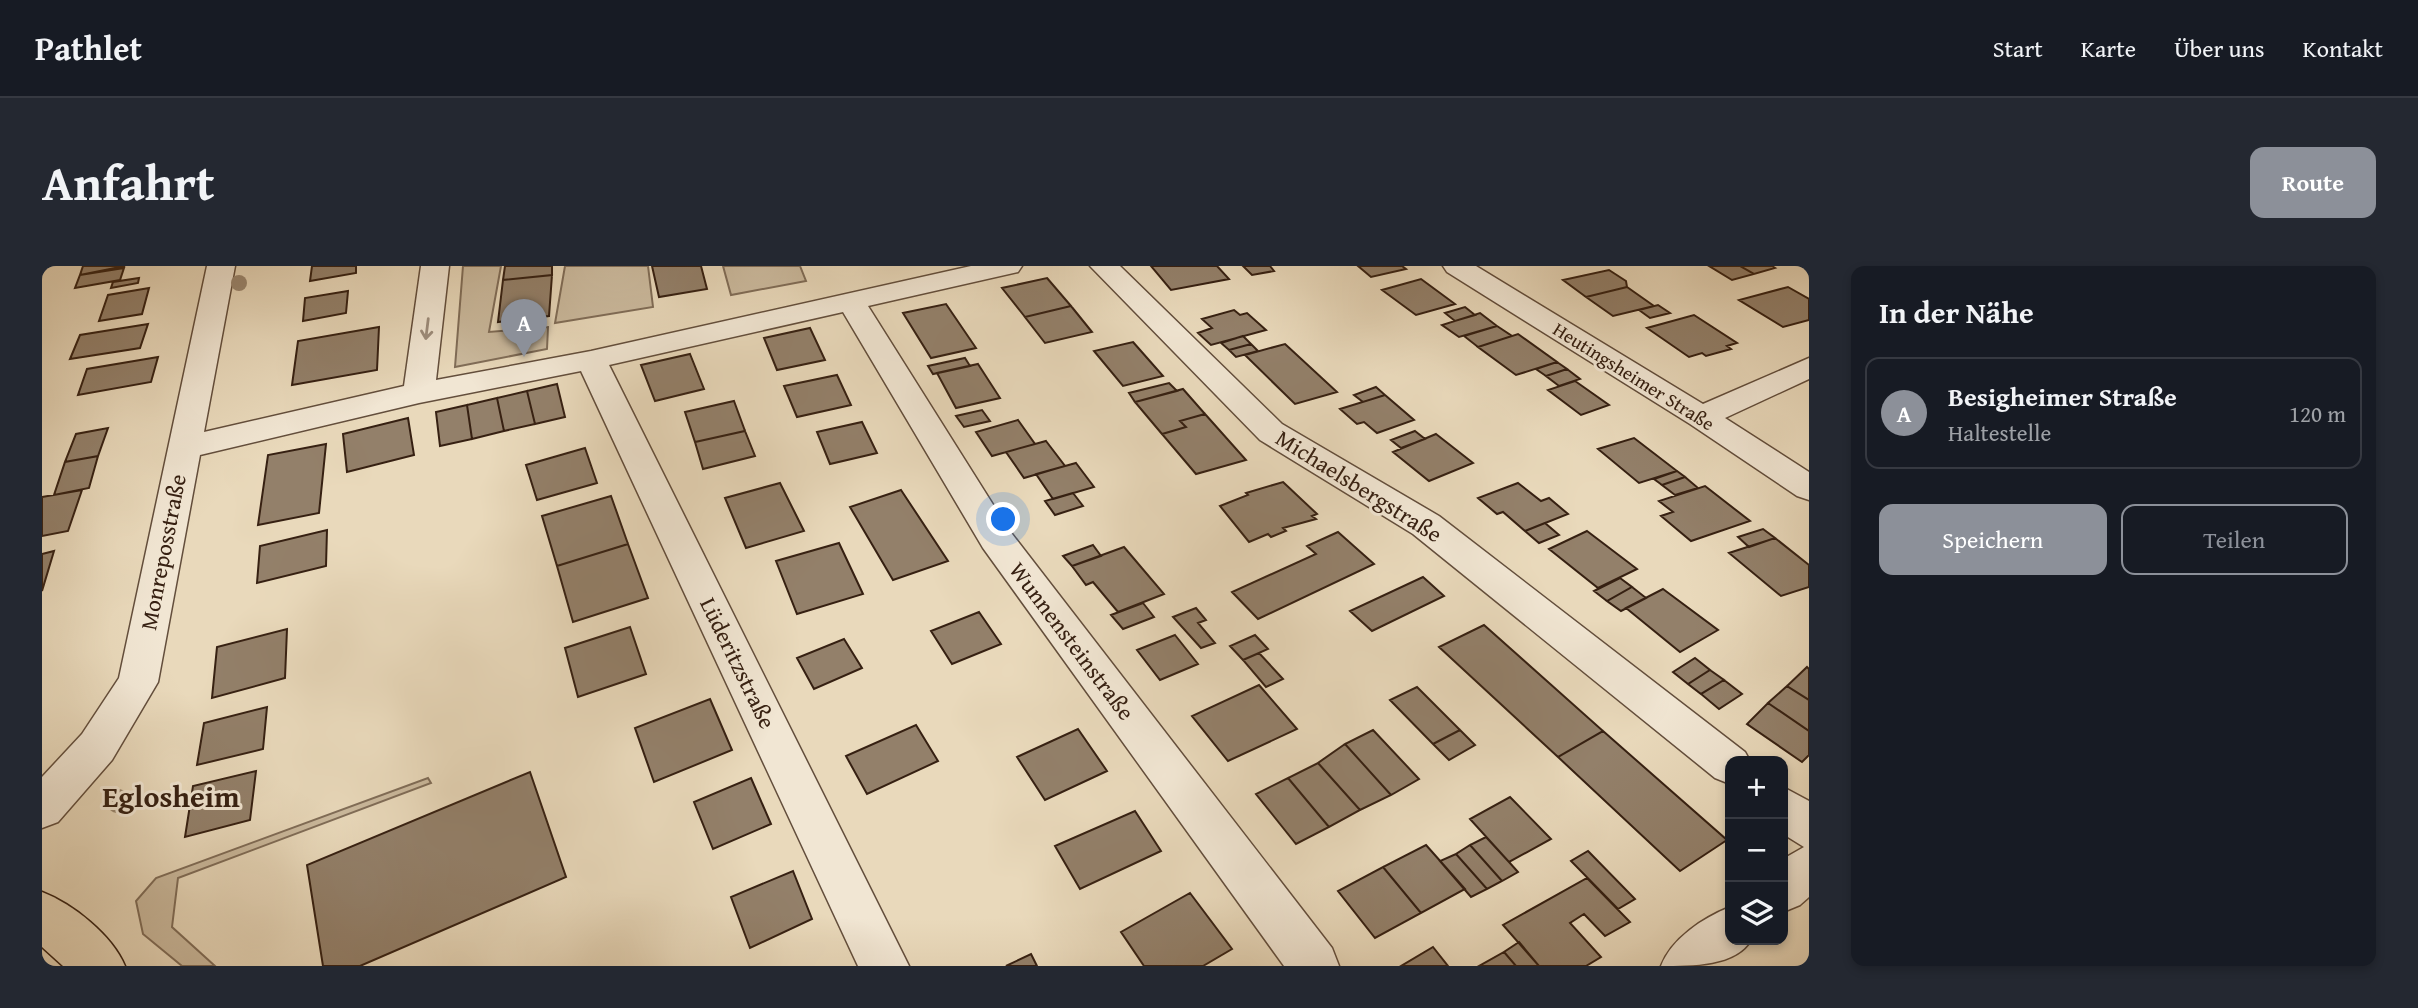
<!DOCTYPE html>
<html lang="de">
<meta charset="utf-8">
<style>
body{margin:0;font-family:"Gentium Book Plus",serif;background:#242831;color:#f1f3f6}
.controls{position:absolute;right:21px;bottom:21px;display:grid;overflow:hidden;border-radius:14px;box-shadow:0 4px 10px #0003}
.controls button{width:63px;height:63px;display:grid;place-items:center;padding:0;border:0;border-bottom:2px solid #363941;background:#171b24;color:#f1f3f6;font:35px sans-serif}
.you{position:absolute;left:962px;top:254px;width:24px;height:24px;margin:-18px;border:5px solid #fff;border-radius:50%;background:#1a73e8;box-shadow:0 0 0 10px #1a73e833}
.badge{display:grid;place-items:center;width:46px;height:46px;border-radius:50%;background:#8c9099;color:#fff;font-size:23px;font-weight:700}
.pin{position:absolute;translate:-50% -58px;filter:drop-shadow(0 2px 4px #0008)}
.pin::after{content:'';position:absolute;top:37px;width:24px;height:21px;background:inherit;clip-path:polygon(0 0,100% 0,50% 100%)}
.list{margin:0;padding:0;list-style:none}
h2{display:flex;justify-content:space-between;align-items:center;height:91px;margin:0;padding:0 28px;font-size:30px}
h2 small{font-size:23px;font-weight:400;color:#9ea1a6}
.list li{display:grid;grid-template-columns:46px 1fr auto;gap:21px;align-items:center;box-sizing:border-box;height:112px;margin:0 14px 14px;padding:0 14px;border:2px solid #363941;border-radius:14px}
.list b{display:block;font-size:26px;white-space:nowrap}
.list p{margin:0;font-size:23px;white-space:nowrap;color:#9ea1a6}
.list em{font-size:23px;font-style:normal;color:#9ea1a6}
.actions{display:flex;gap:14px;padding:21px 28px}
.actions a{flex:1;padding:16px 0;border:2px solid #8c9099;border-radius:14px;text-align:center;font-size:24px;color:#8c9099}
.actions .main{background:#8c9099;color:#fff}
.icon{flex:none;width:38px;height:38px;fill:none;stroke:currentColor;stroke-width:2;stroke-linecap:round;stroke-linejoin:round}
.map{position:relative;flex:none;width:1767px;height:700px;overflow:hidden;border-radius:14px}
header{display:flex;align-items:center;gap:42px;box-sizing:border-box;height:98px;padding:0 35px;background:#171b24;border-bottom:2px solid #363941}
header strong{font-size:33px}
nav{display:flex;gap:38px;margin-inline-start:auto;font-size:24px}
.intro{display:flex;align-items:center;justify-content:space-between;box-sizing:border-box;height:168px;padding:0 42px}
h1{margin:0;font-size:49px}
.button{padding:18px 32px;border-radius:14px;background:#8c9099;color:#fff;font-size:24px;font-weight:700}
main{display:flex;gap:42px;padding:0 42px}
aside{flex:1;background:#171b24;border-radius:14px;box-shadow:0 4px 10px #0003}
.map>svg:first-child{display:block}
.green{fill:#cbba9e;stroke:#806d58;stroke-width:2}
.building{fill:#93806a;stroke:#362012;stroke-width:2}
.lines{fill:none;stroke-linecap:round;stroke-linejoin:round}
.minor-casing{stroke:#634e3c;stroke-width:3}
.primary-casing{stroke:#362012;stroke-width:3}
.minor{fill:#f1e6d3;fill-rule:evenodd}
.primary{fill:#e9d9bb;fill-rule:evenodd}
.tree{fill:#9b8871}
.oneway{stroke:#9d8d7c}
.labels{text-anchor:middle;stroke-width:6;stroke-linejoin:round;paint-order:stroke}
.far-street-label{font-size:19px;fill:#362012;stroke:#f1e6d3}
.street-label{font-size:23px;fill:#362012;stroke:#f1e6d3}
.district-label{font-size:30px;font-weight:bold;fill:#362012;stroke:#f1e6d3}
</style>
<header>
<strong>Pathlet</strong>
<nav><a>Start</a><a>Karte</a><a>Über uns</a><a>Kontakt</a></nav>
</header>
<div class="intro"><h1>Anfahrt</h1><a class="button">Route</a></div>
<main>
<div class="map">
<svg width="1767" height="700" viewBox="0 0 1767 700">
<rect width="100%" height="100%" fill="#e9d9bb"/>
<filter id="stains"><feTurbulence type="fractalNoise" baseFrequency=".00286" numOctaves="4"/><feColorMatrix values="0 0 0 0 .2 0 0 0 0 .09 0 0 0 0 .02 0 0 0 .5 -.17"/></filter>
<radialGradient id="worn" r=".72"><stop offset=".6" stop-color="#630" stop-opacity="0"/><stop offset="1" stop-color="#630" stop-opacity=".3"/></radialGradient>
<path class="green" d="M 421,0 L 459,0 L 447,66 L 506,61 L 505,83 L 413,101 Z
M 523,0 L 606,0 L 611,41 L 513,57 Z
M 681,0 L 758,0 L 764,15 L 689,29 Z
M 386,512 L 389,517 L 136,612 L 130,661 L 173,700 L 140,700 L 101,668 L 94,635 L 114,612 Z"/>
<path class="building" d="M 41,0 L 83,0 L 38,9 Z
M 270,0 L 314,0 L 314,7 L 268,15 Z
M 463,0 L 510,0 L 510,9 L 461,14 Z
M 610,0 L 659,0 L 665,23 L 617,31 Z
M 1109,0 L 1175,0 L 1187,13 L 1129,24 Z
M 1201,0 L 1228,0 L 1232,5 L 1210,9 Z
M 1316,0 L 1360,0 L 1364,3 L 1329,11 Z
M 1667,0 L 1698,0 L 1712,8 L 1690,14 Z
M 1698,0 L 1730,0 L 1733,2 L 1712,8 Z
M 82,2 L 78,14 L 33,22 L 38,9 Z
M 1567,4 L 1584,15 L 1585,21 L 1544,31 L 1521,14 Z
M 510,9 L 507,50 L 456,56 L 461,14 Z
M 97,12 L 96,17 L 69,22 L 71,16 Z
M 1005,12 L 1029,40 L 983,51 L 960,22 Z
M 1379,13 L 1413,38 L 1374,49 L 1340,24 Z
M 1585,21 L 1612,40 L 1571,50 L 1544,31 Z
M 1746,21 L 1767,33 L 1767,54 L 1741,61 L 1697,34 Z
M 107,22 L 100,48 L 57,55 L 66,29 Z
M 306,25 L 304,47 L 261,55 L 263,32 Z
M 904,38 L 934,82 L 889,92 L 861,47 Z
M 1616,39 L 1628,47 L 1608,52 L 1597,44 Z
M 1029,40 L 1050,66 L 1003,77 L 983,51 Z
M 1423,41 L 1433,49 L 1413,55 L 1403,47 Z
M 1192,44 L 1198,49 L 1205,47 L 1224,64 L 1169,79 L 1156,67 L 1170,62 L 1160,53 Z
M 1438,47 L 1455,60 L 1417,71 L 1400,59 Z
M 1652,49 L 1695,77 L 1685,80 L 1689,83 L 1664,90 L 1660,87 L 1647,91 L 1605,62 Z
M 106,58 L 98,82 L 28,93 L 38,69 Z
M 1455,60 L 1470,70 L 1436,81 L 1422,70 Z
M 337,61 L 335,104 L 250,119 L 256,75 Z
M 768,62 L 783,94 L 735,104 L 722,72 Z
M 1476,68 L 1515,96 L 1474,109 L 1436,81 Z
M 1201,70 L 1209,78 L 1187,84 L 1179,77 Z
M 1091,76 L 1121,110 L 1081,120 L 1052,85 Z
M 1209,78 L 1216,85 L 1194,91 L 1187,84 Z
M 1243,78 L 1295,126 L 1253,138 L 1203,89 Z
M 648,88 L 662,123 L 613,135 L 599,99 Z
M 116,91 L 109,116 L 36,129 L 45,103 Z
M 923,92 L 928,100 L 891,108 L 886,100 Z
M 1515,96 L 1525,103 L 1504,110 L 1494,103 Z
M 936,98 L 958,132 L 914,142 L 895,107 Z
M 1525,103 L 1538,113 L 1517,120 L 1504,110 Z
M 795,109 L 809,139 L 755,151 L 742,120 Z
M 1533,115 L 1567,139 L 1539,149 L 1506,124 Z
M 1127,117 L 1135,125 L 1093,136 L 1087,127 Z
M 515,118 L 523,151 L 493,158 L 485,125 Z
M 1334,121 L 1343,129 L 1321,136 L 1312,129 Z
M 1141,123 L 1163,148 L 1138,155 L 1144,161 L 1120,168 L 1093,136 Z
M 485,125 L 493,158 L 462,165 L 455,132 Z
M 1343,129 L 1372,154 L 1335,167 L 1322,156 L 1315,158 L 1298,143 Z
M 455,132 L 462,165 L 430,173 L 425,139 Z
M 692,135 L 703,165 L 653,176 L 643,146 Z
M 425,139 L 430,173 L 398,180 L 394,146 Z
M 940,144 L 948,155 L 922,161 L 914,150 Z
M 1163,148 L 1204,194 L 1154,208 L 1120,168 L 1144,161 L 1138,155 Z
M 366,152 L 372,189 L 305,206 L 301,168 Z
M 976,154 L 993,178 L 950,190 L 934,166 Z
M 820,156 L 835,187 L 788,198 L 775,166 Z
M 66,162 L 56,190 L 23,196 L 34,168 Z
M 703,165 L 713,190 L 661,203 L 653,176 Z
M 1373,165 L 1383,173 L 1359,182 L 1349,174 Z
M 1394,168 L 1431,197 L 1387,215 L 1351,186 Z
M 1592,172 L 1635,205 L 1597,217 L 1556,183 Z
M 1004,175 L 1023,200 L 982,212 L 964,186 Z
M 284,178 L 277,247 L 216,259 L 226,189 Z
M 543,182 L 555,217 L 495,234 L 484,199 Z
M 56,190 L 47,222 L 12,229 L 23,196 Z
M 1034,197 L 1052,221 L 1011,233 L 994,208 Z
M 1635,205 L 1643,211 L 1620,219 L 1612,213 Z
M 1643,211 L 1656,222 L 1633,229 L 1620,219 Z
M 1241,216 L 1275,248 L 1270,250 L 1274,253 L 1241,262 L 1244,265 L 1229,271 L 1226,268 L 1207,276 L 1178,240 L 1206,229 L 1204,227 Z
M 738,217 L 762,265 L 704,282 L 683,232 Z
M 1476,217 L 1499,235 L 1507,232 L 1526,248 L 1483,265 L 1461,246 L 1455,248 L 1436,232 Z
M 1663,220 L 1708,255 L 1649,275 L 1619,250 L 1631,246 L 1617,235 Z
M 40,224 L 26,265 L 0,270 L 0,231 Z
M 859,224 L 906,295 L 851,314 L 808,241 Z
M 1031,227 L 1041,240 L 1013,249 L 1003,235 Z
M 569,230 L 586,278 L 515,300 L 500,250 Z
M 1503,257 L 1517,269 L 1497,277 L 1483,265 Z
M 1721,263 L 1733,272 L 1707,281 L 1696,271 Z
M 285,264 L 284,300 L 215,317 L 218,280 Z
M 1545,265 L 1595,303 L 1556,322 L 1507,283 Z
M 1296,266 L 1332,298 L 1216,353 L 1190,326 L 1274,288 L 1265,280 Z
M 1733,272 L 1767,299 L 1767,321 L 1739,330 L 1687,287 Z
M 797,277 L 821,328 L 755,348 L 734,295 Z
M 586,278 L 606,332 L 531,356 L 515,300 Z
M 1051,279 L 1059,290 L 1030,300 L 1021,290 Z
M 1082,281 L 1122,328 L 1076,346 L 1051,316 L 1044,319 L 1030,300 Z
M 12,285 L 0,325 L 0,288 Z
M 1381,311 L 1402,330 L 1330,365 L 1308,345 Z
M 1578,312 L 1590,321 L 1565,335 L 1552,325 Z
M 1590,321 L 1604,332 L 1579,345 L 1565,335 Z
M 1621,323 L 1676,364 L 1638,386 L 1584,342 Z
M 1101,337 L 1112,351 L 1081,363 L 1069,349 Z
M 1154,342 L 1164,354 L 1156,357 L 1173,377 L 1159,382 L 1131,351 Z
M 937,346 L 959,378 L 910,398 L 889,365 Z
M 1442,359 L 1561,465 L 1516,491 L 1397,381 Z
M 588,361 L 604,408 L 536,431 L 523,382 Z
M 245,363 L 243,412 L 170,432 L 175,381 Z
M 1133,369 L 1156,398 L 1118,414 L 1095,384 Z
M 1213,369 L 1226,383 L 1201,394 L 1188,380 Z
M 802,373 L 820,402 L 772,423 L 755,392 Z
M 1217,387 L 1241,413 L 1224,421 L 1201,394 Z
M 1653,392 L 1668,404 L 1646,418 L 1631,406 Z
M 1765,401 L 1767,403 L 1767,434 L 1745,420 Z
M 1668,404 L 1682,414 L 1659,428 L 1646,418 Z
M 1682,414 L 1700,428 L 1677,443 L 1659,428 Z
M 1217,419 L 1255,463 L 1186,495 L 1150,450 Z
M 1745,420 L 1767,434 L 1767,465 L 1726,437 Z
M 1375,421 L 1418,464 L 1391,478 L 1348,434 Z
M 668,433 L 690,484 L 612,516 L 593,462 Z
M 1726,437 L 1767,465 L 1767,489 L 1760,496 L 1705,458 Z
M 225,441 L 221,483 L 155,499 L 162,457 Z
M 874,459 L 896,495 L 825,528 L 804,490 Z
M 1036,463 L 1065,505 L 1003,534 L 975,491 Z
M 1331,464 L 1377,513 L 1349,529 L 1303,478 Z
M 1418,464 L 1433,479 L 1407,494 L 1391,478 Z
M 1561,465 L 1685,574 L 1638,605 L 1516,491 Z
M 1303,478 L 1349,529 L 1318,544 L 1276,497 Z
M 1276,497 L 1318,544 L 1287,561 L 1246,512 Z
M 214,505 L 208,554 L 143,571 L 151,520 Z
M 488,506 L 524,611 L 318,700 L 281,700 L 265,599 Z
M 709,512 L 729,558 L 671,583 L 652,536 Z
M 1246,512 L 1287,561 L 1254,578 L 1214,528 Z
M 1468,531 L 1509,573 L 1467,596 L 1428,553 Z
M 1093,545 L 1119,585 L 1038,623 L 1013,580 Z
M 1444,571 L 1467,596 L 1476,606 L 1460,615 L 1428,579 Z
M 1384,579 L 1423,623 L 1379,647 L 1341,601 Z
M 1428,579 L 1460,615 L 1445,623 L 1414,588 Z
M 1546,585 L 1593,633 L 1576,643 L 1529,595 Z
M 1414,588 L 1445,623 L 1429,631 L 1398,595 Z
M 1341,601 L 1379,647 L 1333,672 L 1296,625 Z
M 751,605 L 770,653 L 708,682 L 689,631 Z
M 1545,612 L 1588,656 L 1563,670 L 1542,648 L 1528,657 L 1559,691 L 1544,700 L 1497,700 L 1461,659 Z
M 1148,627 L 1190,683 L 1161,700 L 1102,700 L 1079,666 Z
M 1477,676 L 1497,700 L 1474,700 L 1462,686 Z
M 1391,681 L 1406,700 L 1359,700 Z
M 1462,686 L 1474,700 L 1437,700 Z
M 989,688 L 995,700 L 964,700 Z"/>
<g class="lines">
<defs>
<path id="minor" d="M 165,0 L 193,0 L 162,166 L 362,120 L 379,0 L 407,0 L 394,114 L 549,85 L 929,0 L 980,0 L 976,6 L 826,40 L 967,264 L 1290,682 L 1297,700 L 1242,700 L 941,282 L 801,46 L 567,99 L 867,700 L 816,700 L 539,105 L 377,137 L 158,189 L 116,416 L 70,494 L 16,556 L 0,562 L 0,511 L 40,468 L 77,412 Z
M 1048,0 L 1078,0 L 1240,158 L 1397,250 L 1703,486 L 1708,495 L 1688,495 L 1688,518 L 1673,512 L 1371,268 L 1218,174 Z
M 1401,0 L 1434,0 L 1661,138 L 1767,92 L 1767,113 L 1683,152 L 1767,206 L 1767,234 L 1755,230 L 1648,158 L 1405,6 Z
M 1741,521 L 1767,535 L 1767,631 L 1758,639 L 1741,646 L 1741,593 L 1762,581 L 1741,568 Z
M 1688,641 L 1688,674 L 1709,674 C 1694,700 1651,700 1619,700 C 1630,672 1661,652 1688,641 Z"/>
<path id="primary" d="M 0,626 C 31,638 70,669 83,700 L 21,700 L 0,681 Z"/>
</defs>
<use href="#minor" class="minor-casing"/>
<use href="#primary" class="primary-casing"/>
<use href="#minor" class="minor"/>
<use href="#primary" class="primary"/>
</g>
<g class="tree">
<circle cx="197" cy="17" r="8"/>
<circle cx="76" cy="535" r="12"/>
</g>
<defs><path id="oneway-shaft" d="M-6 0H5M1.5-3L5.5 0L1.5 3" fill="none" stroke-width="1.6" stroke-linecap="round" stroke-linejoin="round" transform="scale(1.75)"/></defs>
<use class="oneway" href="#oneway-shaft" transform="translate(385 63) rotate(97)"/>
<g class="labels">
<g class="far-street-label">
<text transform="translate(1592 110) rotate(32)" y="7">Heutingsheimer Straße</text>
</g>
<g class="street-label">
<text transform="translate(1317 220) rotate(32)" y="8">Michaelsbergstraße</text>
<text transform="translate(121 286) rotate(-79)" y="8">Monreposstraße</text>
<text transform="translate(1030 375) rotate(53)" y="8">Wunnensteinstraße</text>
<text transform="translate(696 397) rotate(64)" y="8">Lüderitzstraße</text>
</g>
<g class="district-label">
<text x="129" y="541">Eglosheim</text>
</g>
</g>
<rect width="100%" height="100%" filter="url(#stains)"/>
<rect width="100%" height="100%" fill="url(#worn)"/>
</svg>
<div class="controls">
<button>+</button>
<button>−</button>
<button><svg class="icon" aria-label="layers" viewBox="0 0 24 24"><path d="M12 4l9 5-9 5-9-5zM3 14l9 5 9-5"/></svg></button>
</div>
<div class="you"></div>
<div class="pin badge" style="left:482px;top:91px">A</div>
</div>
<aside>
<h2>In der Nähe<small></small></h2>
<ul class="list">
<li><span class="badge">A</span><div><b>Besigheimer Straße</b><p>Haltestelle</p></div><em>120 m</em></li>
</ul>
<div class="actions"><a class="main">Speichern</a><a>Teilen</a></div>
</aside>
</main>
